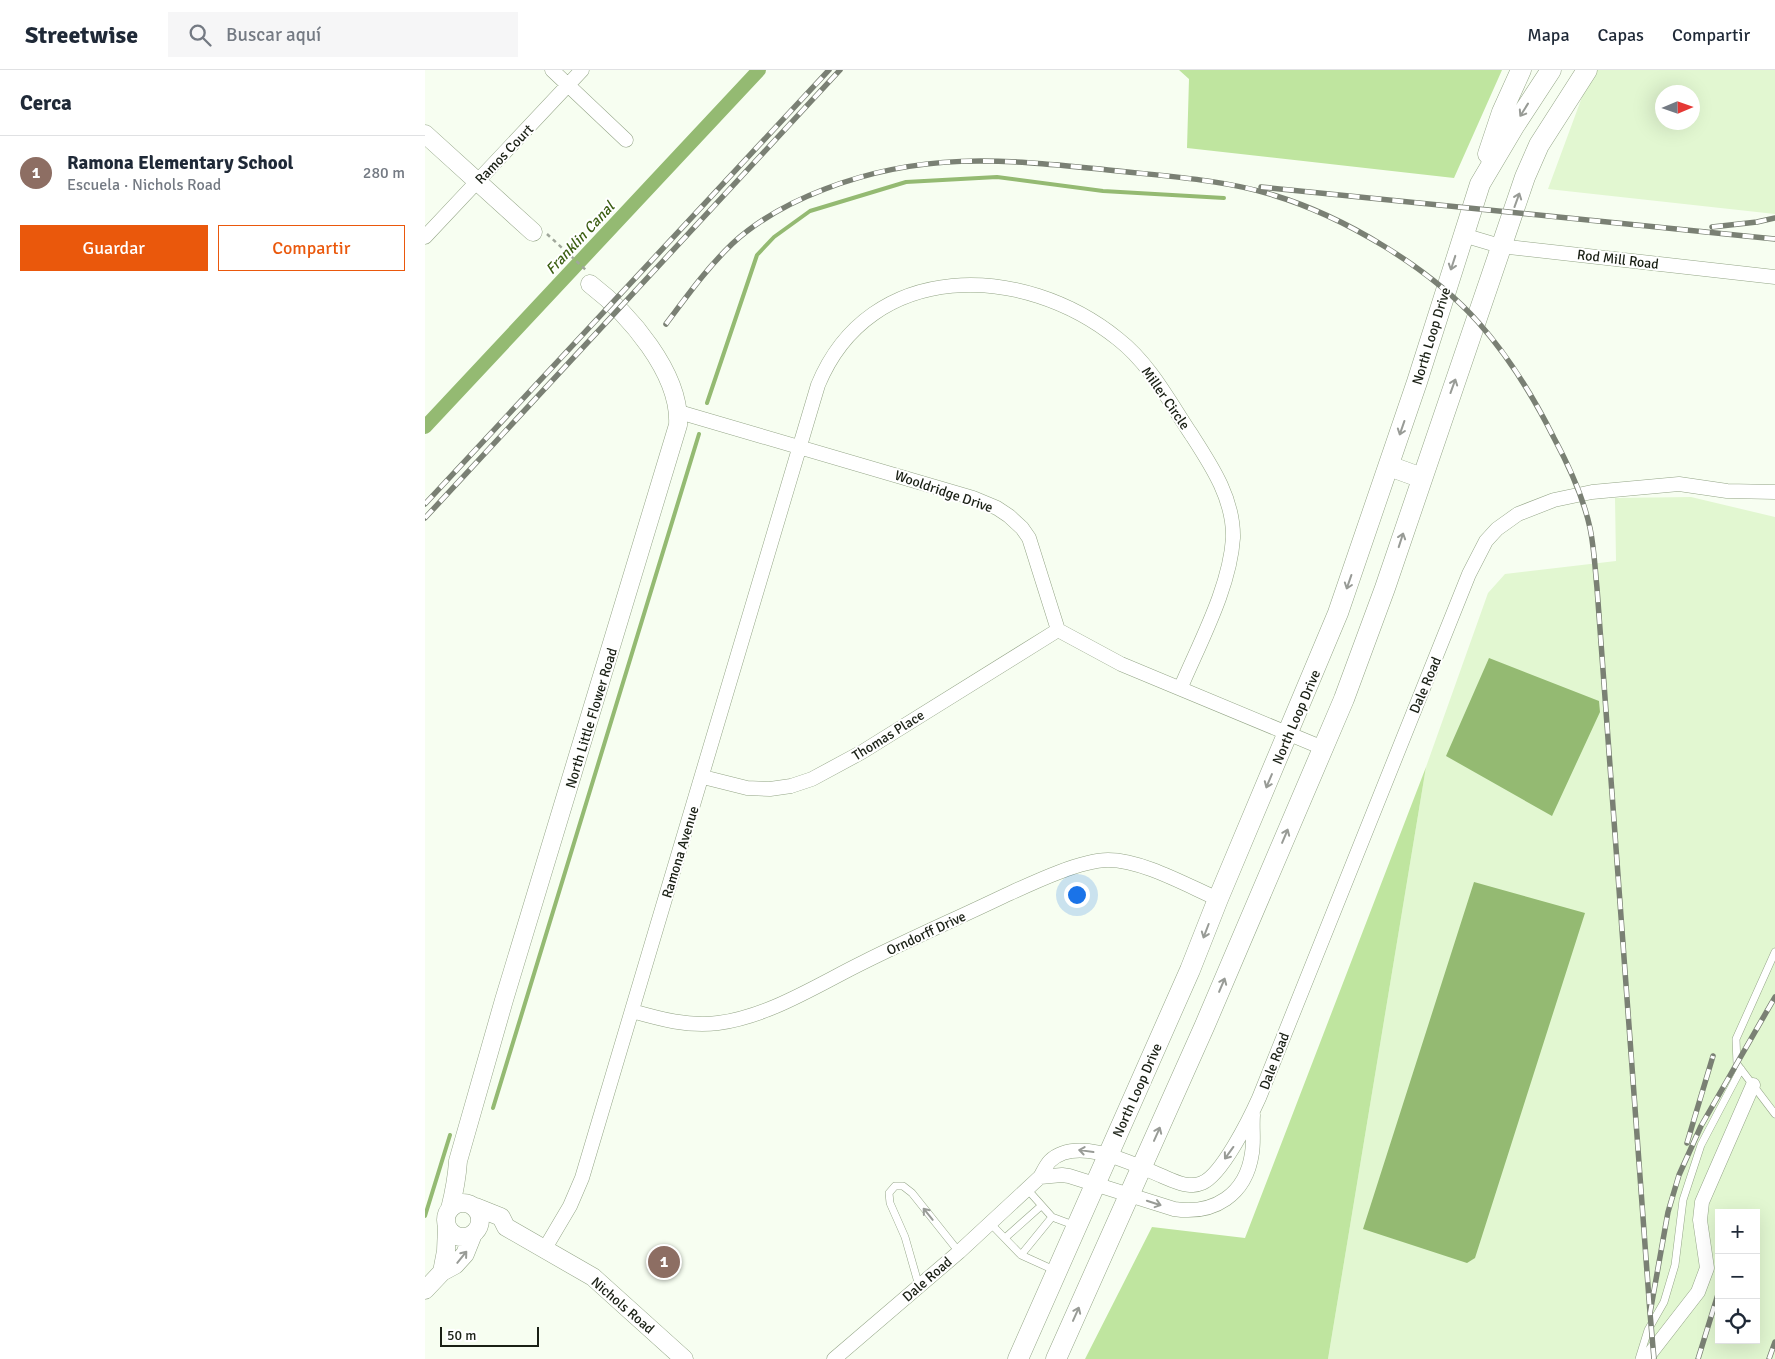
<!DOCTYPE html>
<html lang="es">
<meta charset="utf-8">
<style>
body{margin:0;font-family:Signika,sans-serif;background:#f6f6f7;color:#1f2937}
.controls{position:absolute;right:15px;bottom:15px;display:grid;overflow:hidden;border-radius:0px;box-shadow:0 5px 20px #0002}
.controls button{width:45px;height:45px;display:grid;place-items:center;padding:0;border:0;border-bottom:1px solid #e0e1e3;background:#fff;color:#1f2937;font:25px sans-serif}
.compass{position:absolute;left:1230px;top:15px;width:45px;height:45px;border-radius:50%;background:#fff;box-shadow:0 5px 20px #0002;rotate:88deg}
.scale{position:absolute;left:15px;bottom:12px;width:99px;box-sizing:border-box;padding-left:5px;border:2px solid #1a2015;border-top:0;font-size:14px;line-height:18px;white-space:nowrap;color:#1a2015;-webkit-text-stroke:4px #fff;paint-order:stroke}
.you{position:absolute;left:651px;top:824px;width:18px;height:18px;margin:-12px;border:4px solid #fff;border-radius:50%;background:#1a73e8;box-shadow:0 0 0 8px #1a73e833}
.badge{display:grid;place-items:center;width:32px;height:32px;border-radius:50%;background:#ea580c;color:#fff;font-size:16px;font-weight:700}
.pin{position:absolute;translate:-50% -50%;border:2px solid #fff;box-shadow:0 1px 5px #0006}
.list{margin:0;padding:0;list-style:none}
h2{display:flex;justify-content:space-between;align-items:center;height:65px;margin:0;padding:0 20px;font-size:21px}
h2 small{font-size:16px;font-weight:400;color:#747a83}
.list li{display:grid;grid-template-columns:32px 1fr auto;gap:15px;align-items:center;box-sizing:border-box;height:75px;padding:0 20px;border-top:1px solid #e0e1e3}
.list b{display:block;font-size:19px;white-space:nowrap}
.list p{margin:0;font-size:16px;white-space:nowrap;color:#747a83}
.list em{font-size:16px;font-style:normal;color:#747a83}
.actions{display:flex;gap:10px;padding:15px 20px}
.actions a{flex:1;padding:11px 0;border:1px solid #ea580c;border-radius:0px;text-align:center;font-size:18px;color:#ea580c}
.actions .main{background:#ea580c;color:#fff}
.icon{flex:none;width:28px;height:28px;fill:none;stroke:currentColor;stroke-width:2;stroke-linecap:round;stroke-linejoin:round}
.map{position:relative;flex:none;width:1350px;height:1289px;overflow:hidden}
header{display:flex;align-items:center;gap:30px;box-sizing:border-box;height:70px;padding:0 25px;background:#fff;border-bottom:1px solid #e0e1e3}
header strong{font-size:24px}
nav{display:flex;gap:28px;margin-inline-start:auto;font-size:18px}
.search{width:350px;height:45px;background:#f6f6f7;display:flex;align-items:center;gap:12px;box-sizing:border-box;padding:0 18px;border-radius:0px;color:#747a83;font-size:19px}
main{display:flex}
aside{flex:1;background:#fff}
.map>svg:first-child{display:block}
.built{fill:#e2f7d1;fill-rule:evenodd}
.green{fill:#bfe59f}
.water{fill:#94ba72}
.lines{fill:none;stroke-linecap:round;stroke-linejoin:round}
.stream{stroke:#94ba72;stroke-width:4}
.canal{stroke:#94ba72;stroke-width:14}
.service-casing{stroke:#94a587;stroke-width:8}
.minor-casing{stroke:#94a587;stroke-width:15}
.tertiary-casing{stroke:#94a587;stroke-width:19}
.secondary-casing{stroke:#94a587;stroke-width:21}
.path{stroke:#a0a79b;stroke-width:2.5;stroke-dasharray:4 4;stroke-linecap:butt}
.service{stroke:#fff;stroke-width:7}
.minor{stroke:#fff;stroke-width:14}
.tertiary{stroke:#fff;stroke-width:18}
.secondary{stroke:#fff;stroke-width:20}
.rail-casing{stroke:#7a8074;stroke-width:5.5}
.rail{stroke:#fff;stroke-width:4;stroke-dasharray:11;stroke-linecap:butt}
.oneway{stroke:#989b96}
.labels{text-anchor:middle;stroke-width:4;stroke-linejoin:round;paint-order:stroke}
.street-label{font-size:14px;fill:#1a2015;stroke:#fff}
.water-label{font-size:15px;font-style:italic;fill:#3c5f13;stroke:#fff}
</style>
<header>
<strong>Streetwise</strong>
<div class="search"><svg class="icon" aria-label="search" viewBox="0 0 24 24"><circle cx="10" cy="10" r="6"/><path d="M15 15l6 6"/></svg>Buscar aquí</div>
<nav><a>Mapa</a><a>Capas</a><a>Compartir</a></nav>
</header>
<main>
<aside>
<h2>Cerca<small></small></h2>
<ul class="list">
<li><span class="badge" style="background:#8d6e63">1</span><div><b>Ramona Elementary School</b><p>Escuela · Nichols Road</p></div><em>280 m</em></li>
</ul>
<div class="actions"><a class="main">Guardar</a><a>Compartir</a></div>
</aside>
<div class="map">
<svg width="1350" height="1289" viewBox="0 0 1350 1289">
<rect width="100%" height="100%" fill="#f7fef1"/>
<path class="built" d="M 1167,0 L 1350,0 L 1350,144 L 1123,119 ZM 1238,22 L 1268,22 L 1268,52 L 1238,52 Z
M 1266,427 L 1350,447 L 1350,1289 L 903,1289 L 1001,697 L 1063,523 L 1080,504 L 1191,491 L 1190,428 ZM 1294,1143 L 1331,1143 L 1331,1270 L 1294,1270 Z"/>
<path class="green" d="M 754,0 L 1077,0 L 1029,108 L 762,78 L 764,9 Z
M 1001,697 L 903,1289 L 660,1289 L 727,1157 L 820,1168 Z"/>
<path class="water" d="M 1064,588 L 1174,631 L 1175,642 L 1127,746 L 1021,686 Z
M 1049,812 L 1160,843 L 1050,1188 L 1042,1193 L 938,1159 Z"/>
<g class="lines">
<path class="stream" d="M 282,333 L 332,185 L 349,167 L 385,141 L 481,112 L 572,107 L 678,121 L 799,128
M 68,1038 L 274,364
M 0,1146 L 25,1065"/>
<path class="canal" d="M 0,357 L 334,0"/>
<defs>
<path id="service" d="M 1350,882 L 1311,969 L 1312,994 L 1350,1044
M 602,1119 L 627,1147 L 651,1156
M 565,1153 L 596,1185 L 629,1200
M 580,1168 L 616,1136
M 596,1185 L 627,1147
M 494,1216 L 480,1167 L 465,1133 L 464,1123 L 470,1116 L 478,1116 L 487,1123 L 534,1182
M 1214,1289 L 1223,1260 L 1239,1232 L 1250,1195 L 1258,1130 L 1276,1075 L 1316,999"/>
<path id="minor" d="M 127,0 L 201,70
M 1038,165 L 1075,176 L 1350,207
M 0,167 L 157,0
M 254,342 L 548,428 L 572,438 L 584,446 L 597,458 L 604,468 L 633,560 L 696,594 L 898,678
M 278,707 L 322,718 L 345,719 L 366,716 L 387,709 L 437,682 L 633,560
M 207,941 C 235,949 264,957 293,953 C 345,946 392,915 439,892 C 485,869 533,848 579,826 C 605,814 655,790 683,790 C 717,790 761,815 793,829
M 615,1107 L 637,1105 L 644,1106 L 749,1139 C 789,1145 821,1125 827,1083 C 829,1071 827,1058 828,1045
M 119,1180 L 145,1136 L 157,1108 L 393,315 C 445,189 598,192 693,269 C 725,294 744,331 766,364 C 786,395 809,429 808,468 C 805,517 775,572 756,617
M 409,1289 L 534,1182 L 615,1107 C 618,1102 621,1095 625,1091 C 652,1065 708,1094 737,1106 C 749,1111 764,1119 777,1113 C 797,1105 825,1048 834,1028 L 1044,504 L 1061,471 L 1072,459 L 1093,444 L 1129,430 L 1167,422 L 1254,414 L 1302,421 L 1350,422
M 1221,1289 L 1273,1222 L 1282,1198 L 1275,1150 L 1277,1132 L 1328,1015"/>
<path id="tertiary" d="M 0,64 L 108,162
M21 1150a17 17 0 1 1 34 0a17 17 0 1 1-34 0Z
M 51,1137 L 76,1147 L 81,1157 L 168,1207 L 259,1289
M 25,1139 C 29,1123 32,1107 33,1091 L 79,930 L 253,355 C 256,303 203,243 165,214
M 17,1202 L 21,1181 L 22,1156
M 0,1220 L 17,1202 L 30,1195 L 40,1184 L 48,1164"/>
<path id="secondary" d="M 1063,84 L 1077,42 L 1096,0
M 964,396 L 997,408
M 593,1289 L 765,900 L 793,829 L 913,543 L 992,312 L 1055,114 L 1090,55 L 1126,0
M 631,1289 L 780,955 L 919,629 L 960,518 L 1100,107 L 1114,75 L 1162,0"/>
</defs>
<use href="#service" class="service-casing"/>
<use href="#minor" class="minor-casing"/>
<use href="#tertiary" class="tertiary-casing"/>
<use href="#secondary" class="secondary-casing"/>
<path class="path" d="M 122,164 L 162,201"/>
<use href="#service" class="service"/>
<use href="#minor" class="minor"/>
<use href="#tertiary" class="tertiary"/>
<use href="#secondary" class="secondary"/>
<defs>
<path id="rail" d="M 836,117 L 1350,169
M 1287,157 L 1332,152 L 1350,148
M 241,254 C 262,226 282,198 307,174 C 334,149 366,132 400,119 C 496,82 575,89 675,99 C 733,106 792,108 848,125 C 918,146 1004,197 1053,252 C 1084,287 1108,326 1129,368 C 1144,396 1158,426 1165,458 C 1169,477 1170,498 1172,518 L 1225,1243
M 0,434 L 404,0
M 0,448 L 415,0
M 1262,1073 L 1288,986
M 1229,1289 L 1225,1243 L 1243,1142 L 1254,1105 L 1276,1056 L 1350,927
M 1273,1289 L 1294,1221
M 1344,1289 L 1350,1272"/>
</defs>
<use href="#rail" class="rail-casing"/>
<use href="#rail" class="rail"/>
</g>
<defs><path id="oneway-shaft" d="M-6 0H5M1.5-3L5.5 0L1.5 3" fill="none" stroke-width="1.6" stroke-linecap="round" stroke-linejoin="round" transform="scale(1.25)"/></defs>
<g class="oneway">
<use href="#oneway-shaft" transform="translate(1099 40) rotate(122)"/>
<use href="#oneway-shaft" transform="translate(1092 130) rotate(-70)"/>
<use href="#oneway-shaft" transform="translate(1028 193) rotate(108)"/>
<use href="#oneway-shaft" transform="translate(1028 316) rotate(-70)"/>
<use href="#oneway-shaft" transform="translate(977 358) rotate(109)"/>
<use href="#oneway-shaft" transform="translate(976 470) rotate(-72)"/>
<use href="#oneway-shaft" transform="translate(924 512) rotate(109)"/>
<use href="#oneway-shaft" transform="translate(844 711) rotate(113)"/>
<use href="#oneway-shaft" transform="translate(860 766) rotate(-67)"/>
<use href="#oneway-shaft" transform="translate(781 861) rotate(111)"/>
<use href="#oneway-shaft" transform="translate(797 915) rotate(-67)"/>
<use href="#oneway-shaft" transform="translate(732 1064) rotate(-66)"/>
<use href="#oneway-shaft" transform="translate(661 1081) rotate(-172)"/>
<use href="#oneway-shaft" transform="translate(804 1083) rotate(126)"/>
<use href="#oneway-shaft" transform="translate(729 1133) rotate(18)"/>
<use href="#oneway-shaft" transform="translate(503 1144) rotate(-129)"/>
<use href="#oneway-shaft" transform="translate(37 1187) rotate(-51)"/>
<use href="#oneway-shaft" transform="translate(651 1244) rotate(-66)"/>
</g>
<g class="labels">
<g class="street-label">
<text transform="translate(79 84) rotate(-46)" y="5">Ramos Court</text>
<text transform="translate(1193 189) rotate(7)" y="5">Rod Mill Road</text>
<text transform="translate(1006 266) rotate(-73)" y="5">North Loop Drive</text>
<text transform="translate(741 328) rotate(55)" y="5">Miller Circle</text>
<text transform="translate(519 421) rotate(19)" y="5">Wooldridge Drive</text>
<text transform="translate(1000 615) rotate(-67)" y="5">Dale Road</text>
<text transform="translate(871 647) rotate(-67)" y="5">North Loop Drive</text>
<text transform="translate(166 648) rotate(-73)" y="5">North Little Flower Road</text>
<text transform="translate(463 665) rotate(-32)" y="5">Thomas Place</text>
<text transform="translate(255 782) rotate(-73)" y="5">Ramona Avenue</text>
<text transform="translate(501 863) rotate(-25)" y="5">Orndorff Drive</text>
<text transform="translate(849 991) rotate(-69)" y="5">Dale Road</text>
<text transform="translate(712 1020) rotate(-66)" y="5">North Loop Drive</text>
<text transform="translate(502 1209) rotate(-41)" y="5">Dale Road</text>
<text transform="translate(198 1235) rotate(41)" y="5">Nichols Road</text>
</g>
<g class="water-label">
<text transform="translate(155 168) rotate(-47)" y="5">Franklin Canal</text>
</g>
</g>
</svg>
<div class="controls">
<button>+</button>
<button>−</button>
<button><svg class="icon" aria-label="locate" viewBox="0 0 24 24"><circle cx="12" cy="12" r="6"/><path d="M12 2v4M12 18v4M2 12h4M18 12h4"/></svg></button>
</div>
<svg class="compass" viewBox="-18 -18 36 36"><path d="M0-13l5 13h-10z" fill="#e53935"/><path d="M0 13l5-13h-10z" fill="#747a83"/></svg>
<div class="scale">50 m</div>
<div class="you"></div>
<div class="pin badge" style="left:239px;top:1192px;background:#8d6e63">1</div>
</div>
</main>
